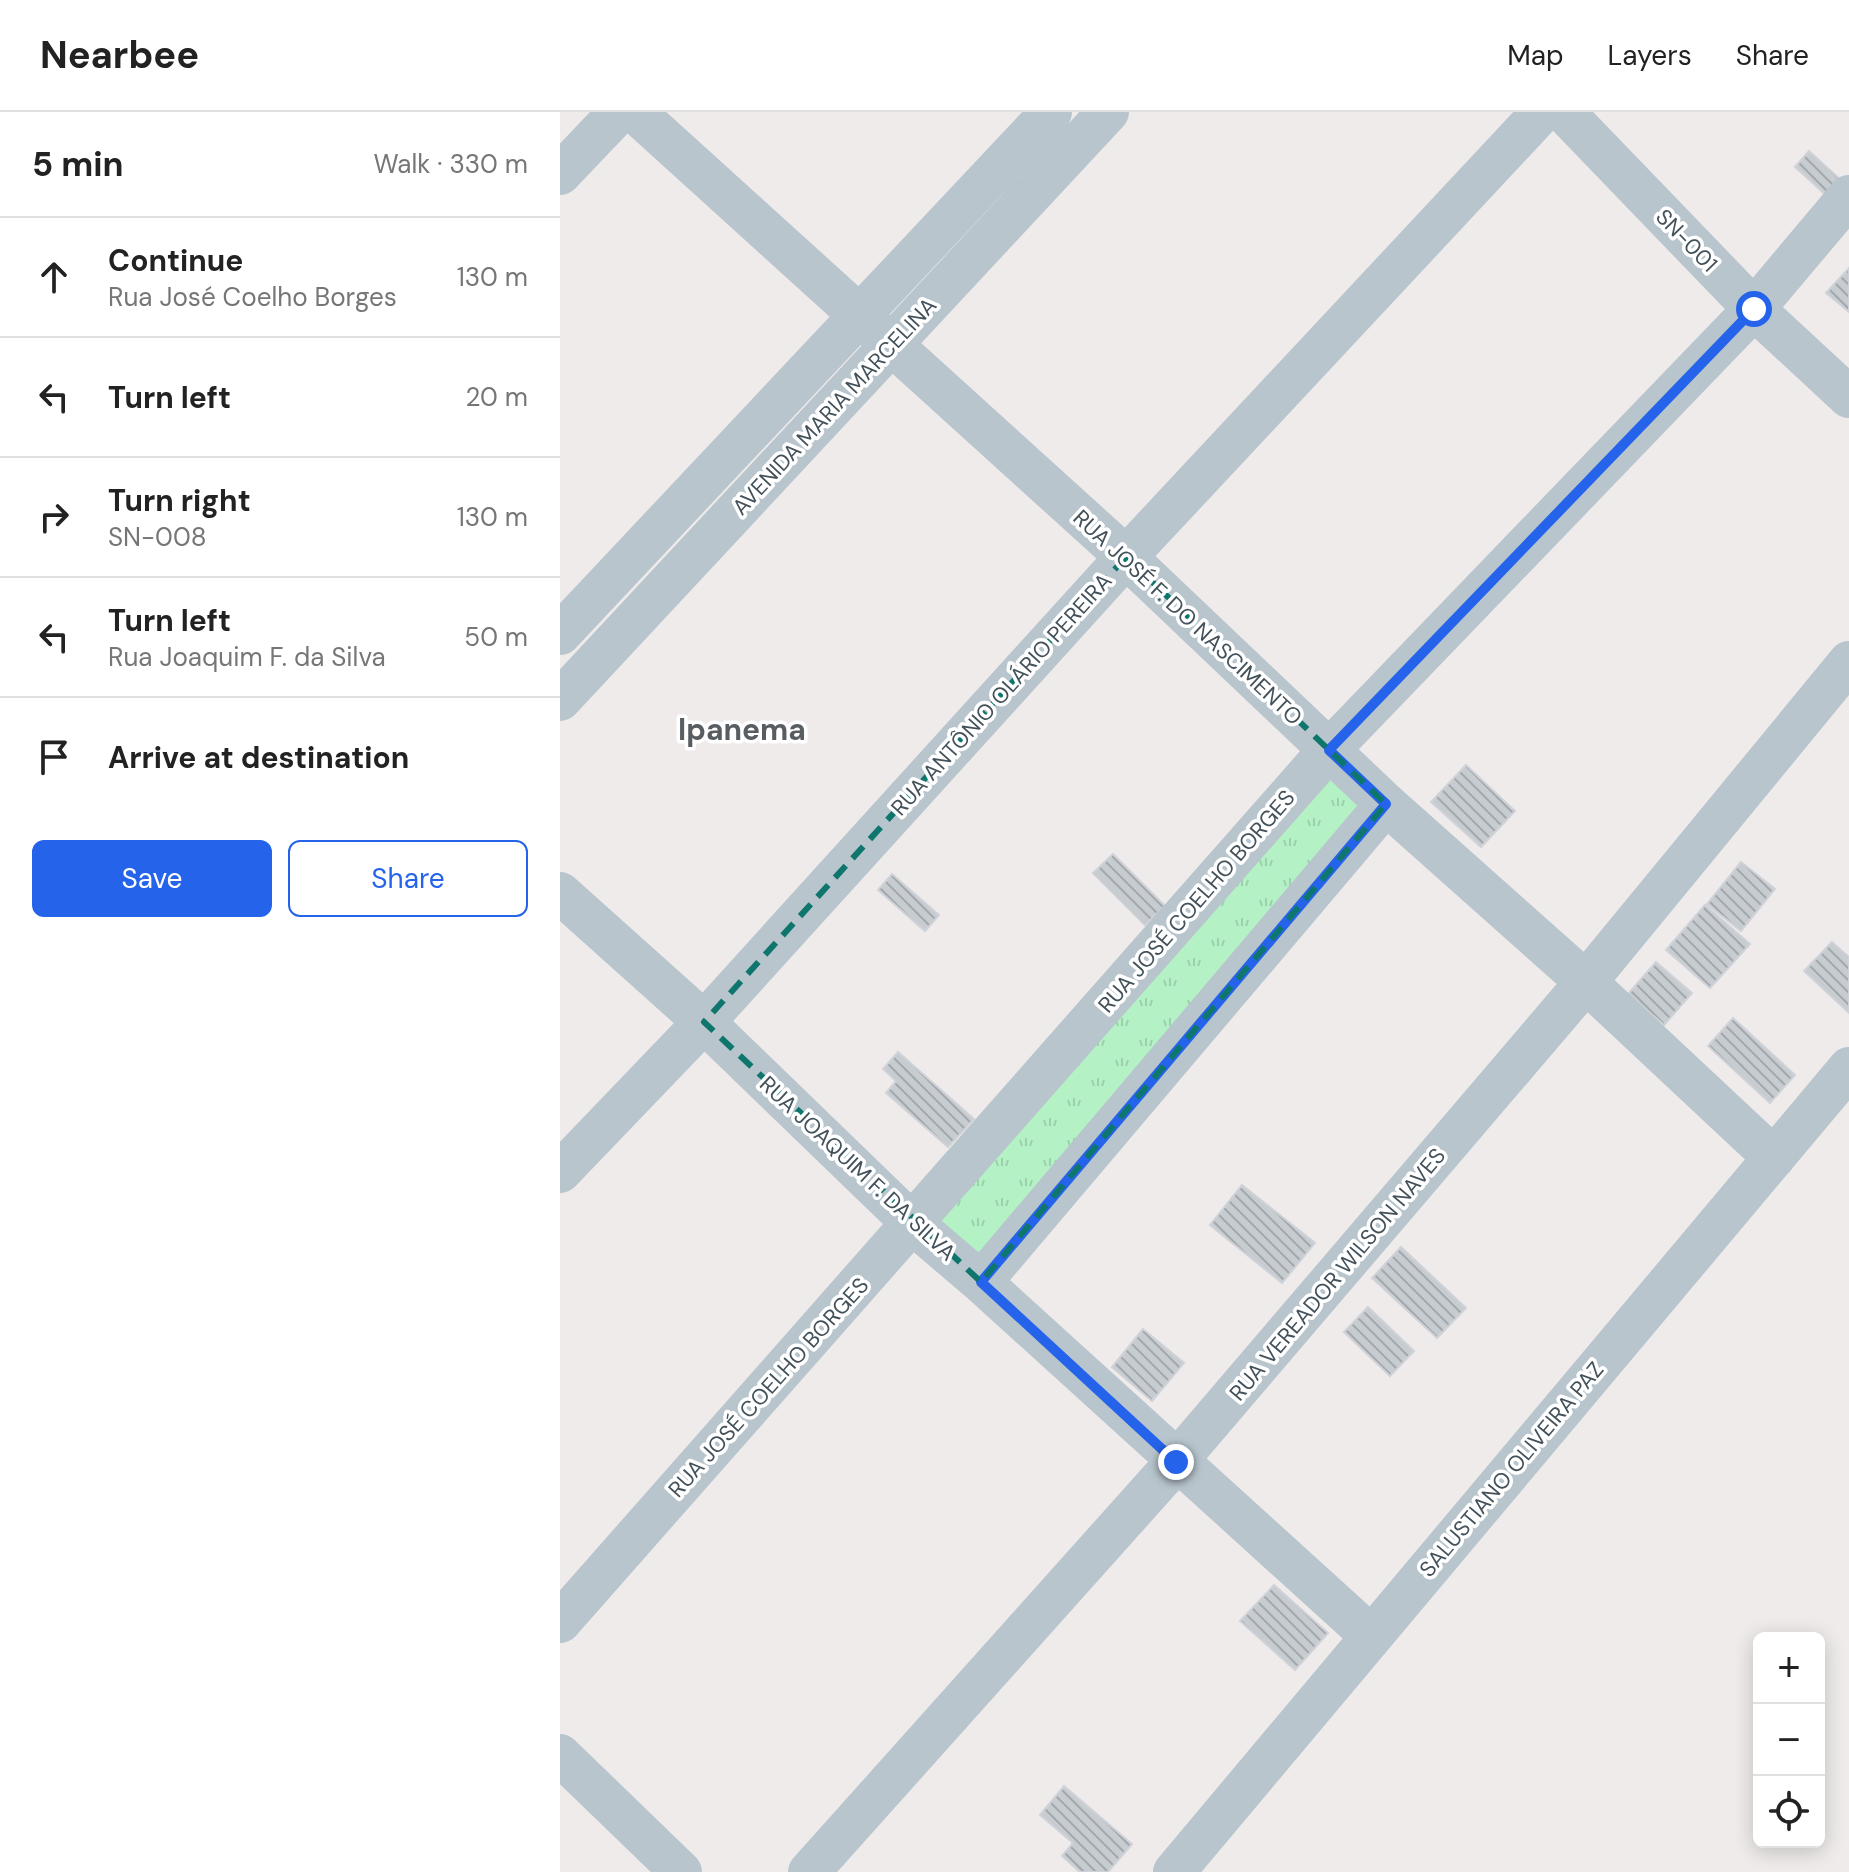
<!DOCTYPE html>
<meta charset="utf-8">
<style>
body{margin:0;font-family:"DM Sans",sans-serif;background:#f2f2f2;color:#222}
.controls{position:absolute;right:24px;bottom:24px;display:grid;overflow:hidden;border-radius:12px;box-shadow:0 4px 20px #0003}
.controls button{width:72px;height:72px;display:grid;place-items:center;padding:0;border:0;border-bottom:2px solid #e0e0e0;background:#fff;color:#222;font:40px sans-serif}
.stop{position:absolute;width:24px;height:24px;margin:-18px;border:6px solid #2563eb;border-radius:50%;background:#fff}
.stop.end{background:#2563eb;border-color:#fff;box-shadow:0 2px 8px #0008}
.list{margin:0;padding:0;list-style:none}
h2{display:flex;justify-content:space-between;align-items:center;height:104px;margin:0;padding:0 32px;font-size:34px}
h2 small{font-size:26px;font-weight:400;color:#767676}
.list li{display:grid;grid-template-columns:52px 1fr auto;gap:24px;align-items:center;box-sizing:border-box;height:120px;padding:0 32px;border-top:2px solid #e0e0e0}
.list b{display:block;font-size:30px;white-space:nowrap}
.list p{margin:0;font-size:26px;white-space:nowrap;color:#767676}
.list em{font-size:26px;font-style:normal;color:#767676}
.actions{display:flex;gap:16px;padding:24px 32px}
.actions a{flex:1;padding:18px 0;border:2px solid #2563eb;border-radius:12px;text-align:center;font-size:28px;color:#2563eb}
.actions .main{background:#2563eb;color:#fff}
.icon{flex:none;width:44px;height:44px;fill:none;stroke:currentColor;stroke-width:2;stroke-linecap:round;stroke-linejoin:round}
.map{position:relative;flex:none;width:1289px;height:1760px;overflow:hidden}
header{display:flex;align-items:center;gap:48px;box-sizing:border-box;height:112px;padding:0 40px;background:#fff;border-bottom:2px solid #e0e0e0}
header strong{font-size:38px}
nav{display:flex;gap:44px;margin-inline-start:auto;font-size:28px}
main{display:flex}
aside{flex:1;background:#fff}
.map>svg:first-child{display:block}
.park{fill:url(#park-tufts)}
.building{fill:url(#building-back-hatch);stroke:#cfd2d8;stroke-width:2}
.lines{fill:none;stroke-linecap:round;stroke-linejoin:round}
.minor{stroke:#b8c5cd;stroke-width:42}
.route{stroke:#2563eb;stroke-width:10}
.marked{fill:none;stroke:#0f766e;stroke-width:6;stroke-dasharray:16 10;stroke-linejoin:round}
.labels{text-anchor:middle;stroke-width:7;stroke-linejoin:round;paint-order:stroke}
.street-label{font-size:22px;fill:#43515a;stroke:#fff}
.district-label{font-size:30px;font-weight:bold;fill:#585d61;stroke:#fff}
</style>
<header>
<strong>Nearbee</strong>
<nav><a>Map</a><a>Layers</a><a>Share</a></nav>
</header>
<main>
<aside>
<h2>5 min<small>Walk · 330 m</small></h2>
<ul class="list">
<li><svg class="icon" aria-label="ahead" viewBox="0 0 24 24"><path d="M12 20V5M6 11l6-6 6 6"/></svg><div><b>Continue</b><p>Rua José Coelho Borges</p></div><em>130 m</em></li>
<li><svg class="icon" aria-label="left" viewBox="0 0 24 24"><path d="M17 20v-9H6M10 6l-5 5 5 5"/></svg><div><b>Turn left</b></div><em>20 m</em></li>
<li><svg class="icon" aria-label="right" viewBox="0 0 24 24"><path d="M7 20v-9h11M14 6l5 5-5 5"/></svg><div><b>Turn right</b><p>SN-008</p></div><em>130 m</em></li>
<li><svg class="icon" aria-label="left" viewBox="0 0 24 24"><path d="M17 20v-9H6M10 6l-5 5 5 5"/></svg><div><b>Turn left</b><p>Rua Joaquim F. da Silva</p></div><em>50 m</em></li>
<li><svg class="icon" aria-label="arrive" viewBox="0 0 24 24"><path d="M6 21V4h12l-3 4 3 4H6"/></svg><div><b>Arrive at destination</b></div></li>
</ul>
<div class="actions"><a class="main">Save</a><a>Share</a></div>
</aside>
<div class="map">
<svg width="1289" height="1760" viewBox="0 0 1289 1760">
<defs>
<pattern id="park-tufts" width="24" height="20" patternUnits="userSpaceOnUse" patternTransform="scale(2)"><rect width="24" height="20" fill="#b4f1c5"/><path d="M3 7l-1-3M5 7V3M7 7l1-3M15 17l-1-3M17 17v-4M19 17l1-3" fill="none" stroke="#9cd0ac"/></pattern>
<pattern id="building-back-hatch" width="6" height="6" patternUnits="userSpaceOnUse" patternTransform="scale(2)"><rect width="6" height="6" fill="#c7ccd1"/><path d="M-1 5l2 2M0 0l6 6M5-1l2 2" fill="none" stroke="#a3a8ad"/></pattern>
</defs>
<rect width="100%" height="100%" fill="#efebeb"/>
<path class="park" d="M 769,638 L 826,692 L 421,1170 L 353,1112 Z"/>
<path class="building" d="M 1249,39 L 1282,69 L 1268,85 L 1235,55 Z
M 1289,156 L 1289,200 L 1266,181 Z
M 906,653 L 955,699 L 921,735 L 871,690 Z
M 553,742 L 605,794 L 585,813 L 533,761 Z
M 1181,750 L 1215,777 L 1181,819 L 1147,792 Z
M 332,762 L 379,803 L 365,819 L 318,778 Z
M 1145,793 L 1190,832 L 1150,876 L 1106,838 Z
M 1272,830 L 1289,845 L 1289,901 L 1244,859 Z
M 1096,850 L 1132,881 L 1104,913 L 1068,882 Z
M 1173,906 L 1235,963 L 1210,991 L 1148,934 Z
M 338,940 L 414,1007 L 388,1035 L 326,981 L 336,969 L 323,957 Z
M 682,1073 L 755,1131 L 722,1171 L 650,1113 Z
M 841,1135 L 906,1196 L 877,1226 L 812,1166 Z
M 808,1195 L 854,1239 L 830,1264 L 784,1220 Z
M 583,1217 L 624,1251 L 592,1289 L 552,1255 Z
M 714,1473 L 768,1521 L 735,1558 L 680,1509 Z
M 504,1674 L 572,1732 L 548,1760 L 520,1760 L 502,1744 L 513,1731 L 480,1703 Z"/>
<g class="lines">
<path class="minor" d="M 75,0 L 566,445 L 826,692 L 1026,870 L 1214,1046
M 1004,0 L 1194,197 L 1289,285
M 0,62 L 59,0
M 0,522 L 491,0
M 0,588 L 548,0
M 0,781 L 144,910 L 353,1112 L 421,1170 L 810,1523
M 0,1060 L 144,910 L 566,445 L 982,0
M 421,1170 L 826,692
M 0,1510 L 769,638 L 1194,197 L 1289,84
M 0,1643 L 121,1760
M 249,1760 L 616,1350 L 1026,870 L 1289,550
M 614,1760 L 1289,956"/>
</g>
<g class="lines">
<path class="route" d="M 616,1350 L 421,1170 L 826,692 L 769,638 L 1194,197"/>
</g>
<path class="marked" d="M 566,445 L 826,692 L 421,1170 L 144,910 Z"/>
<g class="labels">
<g class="street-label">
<text transform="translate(1127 128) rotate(46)" y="8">SN-001</text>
<text transform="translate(274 294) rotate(-47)" y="8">AVENIDA MARIA MARCELINA</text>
<text transform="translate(628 505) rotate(43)" y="8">RUA JOSÉ F. DO NASCIMENTO</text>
<text transform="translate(441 582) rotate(-48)" y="8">RUA ANTÔNIO OLÁRIO PEREIRA</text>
<text transform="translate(636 789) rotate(-49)" y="8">RUA JOSÉ COELHO BORGES</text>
<text transform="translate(298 1056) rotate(43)" y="8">RUA JOAQUIM F. DA SILVA</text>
<text transform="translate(777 1162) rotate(-50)" y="8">RUA VEREADOR WILSON NAVES</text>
<text transform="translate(208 1275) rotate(-48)" y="8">RUA JOSÉ COELHO BORGES</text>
<text transform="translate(951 1357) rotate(-50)" y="8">SALUSTIANO OLIVEIRA PAZ</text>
</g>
<g class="district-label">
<text x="182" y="628">Ipanema</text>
</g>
</g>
</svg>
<div class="controls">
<button>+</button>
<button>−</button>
<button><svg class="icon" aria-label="locate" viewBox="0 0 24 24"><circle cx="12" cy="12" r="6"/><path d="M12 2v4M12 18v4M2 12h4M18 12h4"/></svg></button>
</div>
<div class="stop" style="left:1194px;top:197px"></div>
<div class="stop end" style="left:616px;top:1350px"></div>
</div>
</main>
